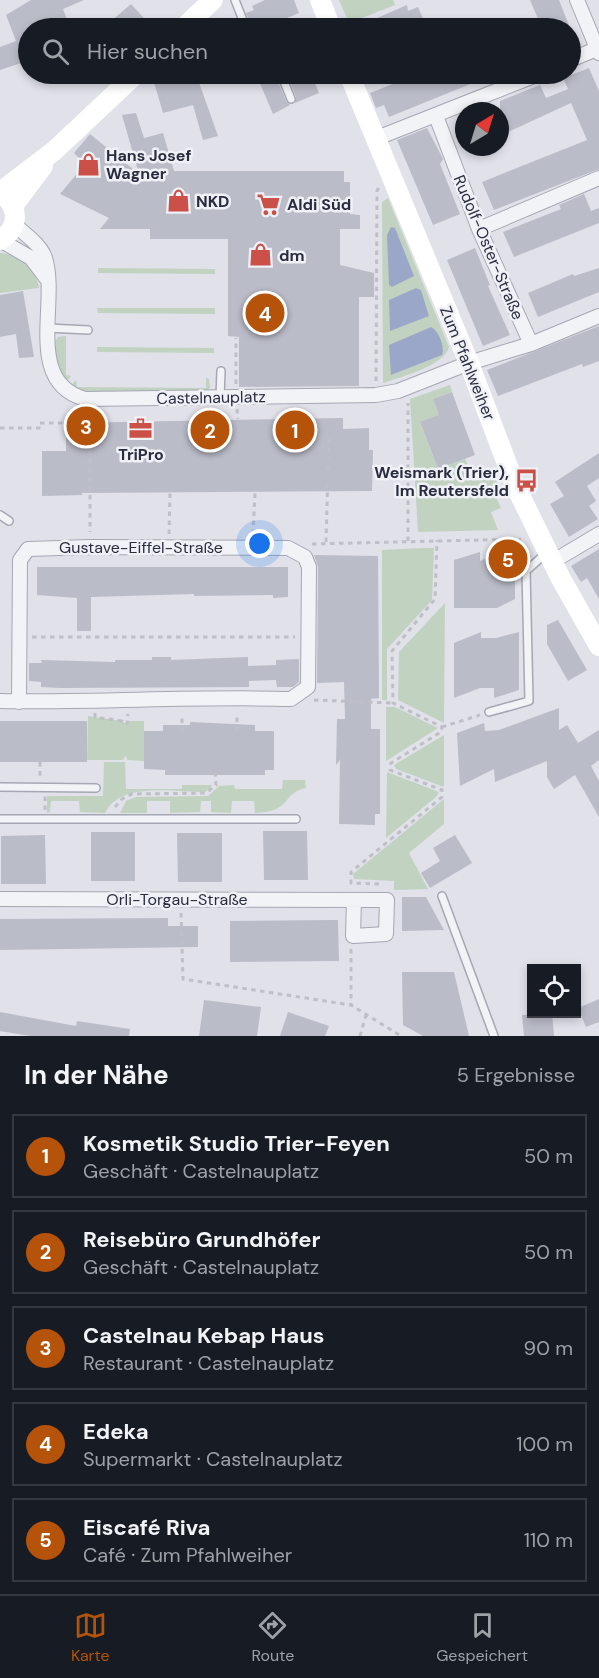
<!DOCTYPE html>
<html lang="de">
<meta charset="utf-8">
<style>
body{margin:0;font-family:"DM Sans",sans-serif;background:#242831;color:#f1f3f6}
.controls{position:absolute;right:18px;bottom:18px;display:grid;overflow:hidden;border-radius:0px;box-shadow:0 3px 9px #0003}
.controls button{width:54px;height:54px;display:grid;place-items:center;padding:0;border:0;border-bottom:2px solid #363941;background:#171b24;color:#f1f3f6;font:30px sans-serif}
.compass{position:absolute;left:455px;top:102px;width:54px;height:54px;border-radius:50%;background:#171b24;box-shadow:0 3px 9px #0003;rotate:38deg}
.you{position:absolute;left:260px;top:544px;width:21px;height:21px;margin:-15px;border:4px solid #fff;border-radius:50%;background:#1a73e8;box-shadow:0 0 0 9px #1a73e833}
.badge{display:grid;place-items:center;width:39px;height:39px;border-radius:50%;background:#b45309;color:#fff;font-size:20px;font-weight:700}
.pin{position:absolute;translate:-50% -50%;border:3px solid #fff;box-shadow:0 2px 6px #0006}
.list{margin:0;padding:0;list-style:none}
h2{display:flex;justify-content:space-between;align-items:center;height:78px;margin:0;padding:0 24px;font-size:26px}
h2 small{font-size:20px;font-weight:400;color:#9ea1a6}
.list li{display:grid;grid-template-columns:39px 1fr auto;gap:18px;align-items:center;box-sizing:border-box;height:84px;margin:0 12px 12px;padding:0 12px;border:2px solid #363941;border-radius:0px}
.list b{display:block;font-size:22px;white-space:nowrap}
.list p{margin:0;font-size:20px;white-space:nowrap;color:#9ea1a6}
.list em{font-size:20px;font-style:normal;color:#9ea1a6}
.icon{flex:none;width:33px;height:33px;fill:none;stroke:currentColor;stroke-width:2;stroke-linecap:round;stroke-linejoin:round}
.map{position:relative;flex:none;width:599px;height:1036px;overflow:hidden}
.search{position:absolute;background:#171b24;box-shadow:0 3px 9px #0003;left:18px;right:18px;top:18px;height:66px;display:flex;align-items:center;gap:15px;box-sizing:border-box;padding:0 21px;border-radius:33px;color:#9ea1a6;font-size:22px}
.sheet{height:558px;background:#171b24}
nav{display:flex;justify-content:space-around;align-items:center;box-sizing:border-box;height:84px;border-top:2px solid #363941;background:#171b24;font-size:16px;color:#9ea1a6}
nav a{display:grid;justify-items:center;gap:3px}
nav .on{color:#b45309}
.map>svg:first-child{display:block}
.green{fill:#c2d2c1}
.water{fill:#9ba7c8}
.building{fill:#babcc8}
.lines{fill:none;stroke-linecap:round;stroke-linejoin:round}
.lane-casing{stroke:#a5a7b3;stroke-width:10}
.street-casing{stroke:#a5a7b3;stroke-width:16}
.path{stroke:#bebfc7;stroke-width:3;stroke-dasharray:4.5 4.5;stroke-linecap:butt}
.lane{stroke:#f2f3f7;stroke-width:7}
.street{stroke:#f2f3f7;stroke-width:14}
.secondary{stroke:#fff;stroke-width:20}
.labels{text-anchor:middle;stroke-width:5;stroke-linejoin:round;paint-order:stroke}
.poi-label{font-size:16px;font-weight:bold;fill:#292c3f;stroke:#eff1f6;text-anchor:start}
.street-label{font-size:16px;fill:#292c3f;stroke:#eff1f6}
</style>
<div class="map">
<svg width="599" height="1036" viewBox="0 0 599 1036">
<rect width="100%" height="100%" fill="#e0e1e9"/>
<path class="green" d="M 339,0 L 393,0 L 395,5 L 349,23 Z
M 388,198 L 449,347 C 444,366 401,377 383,383 L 382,202 Z
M 0,253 C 19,254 37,269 39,288 L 0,293 Z
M 98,268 L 215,269 L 215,274 L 98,273 Z
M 97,308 L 215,308 L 215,314 L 98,313 Z
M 66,336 L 66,375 L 71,376 L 65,383 L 70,387 L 76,380 L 77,387 L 206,388 L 206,378 L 209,379 L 210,388 L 205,392 L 75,391 C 56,383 45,354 58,337 Z
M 97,347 L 214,348 L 214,353 L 97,352 Z
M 450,385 L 452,392 L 433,399 L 439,415 L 420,423 L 438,469 L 465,459 L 475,481 L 493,473 L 504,494 L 496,497 L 501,508 L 491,512 L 498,530 L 418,532 L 410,399 Z
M 423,548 L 434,548 L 432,600 L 387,649 L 387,700 L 382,700 L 382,550 Z
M 445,603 L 444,723 L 398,700 L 399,652 Z
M 386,707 L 395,707 L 438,728 L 386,761 Z
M 88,716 L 122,721 L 128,725 L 129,721 L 144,721 L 144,761 L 127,760 L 126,755 L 123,760 L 87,760 Z
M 444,735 L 444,787 L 396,769 L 394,765 Z
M 104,762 L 125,762 L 126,789 L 182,789 L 182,785 L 212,785 L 211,787 L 205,792 C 175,792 120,781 105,813 L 80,812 L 79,801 L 51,801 L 50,812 L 47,813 L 47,796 L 103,796 Z
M 387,772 L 439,792 L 436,797 L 386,838 Z
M 283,780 L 305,780 L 306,788 C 281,793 293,812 255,813 L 254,801 L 232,801 L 231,813 L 211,812 L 211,801 L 201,801 L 200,812 L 170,813 L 170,801 L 147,801 L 147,813 L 120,813 L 126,801 L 136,797 L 208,796 L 219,786 L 234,785 L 235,789 L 282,789 Z
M 444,799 L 444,824 L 409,853 L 428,889 L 394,890 L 394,881 L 354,879 L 353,874 Z"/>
<path class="water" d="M 391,227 L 395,228 L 414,276 L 392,287 L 389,285 L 387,235 Z
M 416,288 L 421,290 L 429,316 L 390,331 L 389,300 Z
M 431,327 C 439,331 445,347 442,355 L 391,375 L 389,345 Z"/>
<path class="building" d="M 31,0 L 84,0 L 63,9 L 69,25 L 56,28 L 28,28 L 28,70 L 24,62 L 0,70 L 0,47 L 16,41 L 6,15 Z
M 265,0 L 294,0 L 299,13 L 263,28 L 252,28 L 246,13 L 254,10 L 252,6 Z
M 530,0 L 559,0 L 570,28 L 542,28 Z
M 131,4 L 153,28 L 103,28 Z
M 407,5 L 408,11 L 418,7 L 424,21 L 405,28 L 354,28 Z
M 589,68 L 599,91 L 599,169 L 494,210 L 482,182 L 587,140 L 571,103 L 508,132 L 506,128 L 500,130 L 500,101 L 540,85 L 546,98 L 568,89 L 563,78 Z
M 186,74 L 196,74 L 218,136 L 203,140 L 193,105 L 163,113 L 154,82 Z
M 256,74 L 275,74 L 286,101 L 290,105 L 273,114 Z
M 287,74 L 311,74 L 319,93 L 295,103 L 296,97 Z
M 418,74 L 495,74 L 389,117 L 384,105 L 376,108 L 370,93 Z
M 136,113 L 144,138 L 163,133 L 174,171 L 344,171 L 344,182 L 350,182 L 350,214 L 360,215 L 360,229 L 340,229 L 340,265 L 374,273 L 374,297 L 359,297 L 359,386 L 239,387 L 239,337 L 228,336 L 228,239 L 150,239 L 150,229 L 100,229 L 109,218 L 60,194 L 85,164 L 74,153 L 90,134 L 139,174 L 122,115 Z
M 427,128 L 443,159 L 440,164 L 460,214 L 433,225 L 397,140 Z
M 584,194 L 591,211 L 599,208 L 599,223 L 514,257 L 503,232 L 561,209 L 559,205 Z
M 475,248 L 490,285 L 488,286 L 510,335 L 483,346 L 447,260 Z
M 599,268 L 599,292 L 538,317 L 528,293 L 573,274 L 574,276 Z
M 23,291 L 34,357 L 19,358 L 16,334 L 0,337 L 0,295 Z
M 599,326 L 599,361 L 583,367 L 582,364 L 498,396 L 487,370 Z
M 452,392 L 475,455 L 438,469 L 420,422 L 439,415 L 433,399 Z
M 343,418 L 343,429 L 369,428 L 369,450 L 373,450 L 372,491 L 82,493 L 82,495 L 42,496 L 42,451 L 66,451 L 66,423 Z
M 599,453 L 599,478 L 587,486 L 596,501 L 589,506 L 598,519 L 569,537 L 550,504 L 564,496 L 555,482 Z
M 515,545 L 515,599 L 497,608 L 454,608 L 454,560 L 480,552 L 480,561 Z
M 599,549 L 599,599 L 587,578 L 581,582 L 571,566 Z
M 314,555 L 378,556 L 379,698 L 371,699 L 371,729 L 380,729 L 380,814 L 375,814 L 375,825 L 339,824 L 340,760 L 336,765 L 337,719 L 345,719 L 344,682 L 317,683 L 318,567 Z
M 37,567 L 288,567 L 288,597 L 273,598 L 273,595 L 194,596 L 194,594 L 91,597 L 91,631 L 77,631 L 77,598 L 37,595 Z
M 558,620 L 587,670 L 568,681 L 547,644 L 547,625 Z
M 481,632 L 481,638 L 496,638 L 519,632 L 519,690 L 494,698 L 494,688 L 480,688 L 454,698 L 454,643 Z
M 152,657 L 171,657 L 171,660 L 248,657 L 248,666 L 276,665 L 276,660 L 299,659 L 299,682 L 293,687 L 277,687 L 276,680 L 249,681 L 249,687 L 60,688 L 41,687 L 41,682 L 29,681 L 29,663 L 42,663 L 41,660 L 115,662 L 115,660 L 152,660 Z
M 559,708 L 559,730 L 567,725 L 578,743 L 599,730 L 599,760 L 591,766 L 599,781 L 599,817 L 575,775 L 554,789 L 547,777 L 547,761 L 495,782 L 494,769 L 460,786 L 457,733 L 484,723 L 485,731 L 499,730 Z
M 0,721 L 87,721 L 87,762 L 0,762 Z
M 190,722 L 255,725 L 255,731 L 274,731 L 274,770 L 265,770 L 265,775 L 165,775 L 165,770 L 144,769 L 144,731 L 163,731 L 163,725 L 190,725 Z
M 263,831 L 307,831 L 308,880 L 264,880 Z
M 91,832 L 135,832 L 135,881 L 91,881 Z
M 177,833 L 222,833 L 222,882 L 178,882 Z
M 45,835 L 46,884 L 1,884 L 1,836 Z
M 455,835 L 472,863 L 430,888 L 421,873 L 440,861 L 433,848 Z
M 402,897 L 426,897 L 444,930 L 402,931 Z
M 168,918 L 168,926 L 198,926 L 198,947 L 0,950 L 0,919 Z
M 338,920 L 339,961 L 230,962 L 230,921 Z
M 402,972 L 454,972 L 469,1036 L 423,1036 L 403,1025 Z
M 599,999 L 599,1022 L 586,1027 L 578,1008 Z
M 204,1000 L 261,1007 L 257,1036 L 199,1036 Z
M 0,1012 L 76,1026 L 77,1021 L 130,1029 L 129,1036 L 30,1036 L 0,1031 Z
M 288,1012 L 329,1026 L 325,1036 L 280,1036 Z
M 552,1014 L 554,1036 L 524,1036 L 522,1015 Z"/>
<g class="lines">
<defs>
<path id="lane" d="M 235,0 L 246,28
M 281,74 L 291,99
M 48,328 L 88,330
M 220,397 L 221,371
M 0,515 L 9,521
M 489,712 L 529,701 L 526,571 L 545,554
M 0,787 L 96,788
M 0,819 L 296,819
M 442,896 L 494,1036"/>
<path id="street" d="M 577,0 L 599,53
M 570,60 L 599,48
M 436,116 L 479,229 L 531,344
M 377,138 L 539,74
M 14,223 C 24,235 40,243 45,258 C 59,303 24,382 85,399 L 376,395 L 398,391 L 469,363 L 531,344 L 599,316
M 479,229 L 599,178
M 0,240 L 31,258 L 47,279
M 552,562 L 599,534
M 0,701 C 97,703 194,696 291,699 L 308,687 L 309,567 L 305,557 L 288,548 L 90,547 L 28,549 L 20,560 L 19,702
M 0,899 L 387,900 L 386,934 L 353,936 L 354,900"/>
</defs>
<use href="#lane" class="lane-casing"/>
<use href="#street" class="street-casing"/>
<path class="path" d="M 376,381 L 377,191 L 379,187
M 236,384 L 236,338
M 237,409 L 238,419
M 0,428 L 39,428 L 39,423 L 61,423 L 61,418
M 90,441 L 90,532
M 169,534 L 170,493
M 253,534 L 255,493
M 408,541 L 408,403
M 326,542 L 329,436
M 312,544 L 521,539
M 32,637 L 295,637
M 314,700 L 393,703
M 95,713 L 95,717 L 122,721 L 122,723
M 127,725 L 128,714
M 442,727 L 480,715
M 237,731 L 237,714
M 182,732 L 182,715
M 40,762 L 40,778
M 115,807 L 122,799 L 132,794 L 206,793 L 216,785 L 215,770
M 45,810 L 45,796
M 379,884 L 351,883 L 351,872 L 442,797 L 442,790 L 390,770 L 391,763 L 441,732 L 442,727 L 393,703 L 392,651 L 435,599 L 437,540
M 181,913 L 183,979 L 351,1005 L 401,1036
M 351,949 L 351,1005
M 360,1036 L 366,1015"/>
<use href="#lane" class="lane"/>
<use href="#street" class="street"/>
<path class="secondary" d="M 320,0 L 331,28
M 183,28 L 213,0
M 349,74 L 469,363 L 515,485 L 560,577 L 599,646
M 0,192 L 54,151 L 136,74
M 13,206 L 43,166
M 0,240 C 17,230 20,211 6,197"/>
</g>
<defs>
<symbol id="shop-bare" viewBox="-9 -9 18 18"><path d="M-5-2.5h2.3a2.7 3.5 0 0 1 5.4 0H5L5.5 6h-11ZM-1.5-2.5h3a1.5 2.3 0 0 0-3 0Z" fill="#cb5047" stroke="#eff1f6" stroke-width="2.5" paint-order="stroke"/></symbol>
<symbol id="supermarket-bare" viewBox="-9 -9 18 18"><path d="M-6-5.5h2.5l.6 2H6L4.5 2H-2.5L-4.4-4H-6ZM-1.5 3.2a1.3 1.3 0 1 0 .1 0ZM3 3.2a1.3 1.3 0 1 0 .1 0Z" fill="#cb5047" stroke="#eff1f6" stroke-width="2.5" paint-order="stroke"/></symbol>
<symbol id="office-bare" viewBox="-9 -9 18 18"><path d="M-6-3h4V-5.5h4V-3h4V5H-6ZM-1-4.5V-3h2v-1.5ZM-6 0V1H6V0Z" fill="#cb5047" stroke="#eff1f6" stroke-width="2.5" paint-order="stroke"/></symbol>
<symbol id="bus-bare" viewBox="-9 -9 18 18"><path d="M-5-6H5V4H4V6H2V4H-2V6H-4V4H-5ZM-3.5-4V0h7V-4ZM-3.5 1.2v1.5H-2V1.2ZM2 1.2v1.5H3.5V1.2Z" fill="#cb5047" stroke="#eff1f6" stroke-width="2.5" paint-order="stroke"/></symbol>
</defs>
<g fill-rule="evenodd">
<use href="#shop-bare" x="72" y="148" width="33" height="33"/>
<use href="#shop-bare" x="162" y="184" width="33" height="33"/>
<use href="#supermarket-bare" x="252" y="188" width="33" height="33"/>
<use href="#shop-bare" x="244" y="238" width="33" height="33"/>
<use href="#office-bare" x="124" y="412" width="33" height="33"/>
<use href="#bus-bare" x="510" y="464" width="33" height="33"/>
</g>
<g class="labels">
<g class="poi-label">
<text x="106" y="161">Hans Josef<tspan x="106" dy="18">Wagner</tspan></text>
<text x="196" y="207">NKD</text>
<text x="287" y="210">Aldi Süd</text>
<text x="279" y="261">dm</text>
<text x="141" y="460" text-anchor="middle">TriPro</text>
<text x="509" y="478" text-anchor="end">Weismark (Trier),<tspan x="509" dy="18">Im Reutersfeld</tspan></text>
</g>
<g class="street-label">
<text transform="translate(489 247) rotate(67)" y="6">Rudolf-Oster-Straße</text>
<text transform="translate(468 363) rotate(68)" y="6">Zum Pfahlweiher</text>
<text transform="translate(211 397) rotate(-1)" y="6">Castelnauplatz</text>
<text x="141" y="553">Gustave-Eiffel-Straße</text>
<text x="177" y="905">Orli-Torgau-Straße</text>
</g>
</g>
</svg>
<div class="controls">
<button><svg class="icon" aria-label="locate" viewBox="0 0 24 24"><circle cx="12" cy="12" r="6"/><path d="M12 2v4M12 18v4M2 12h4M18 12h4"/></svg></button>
</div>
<svg class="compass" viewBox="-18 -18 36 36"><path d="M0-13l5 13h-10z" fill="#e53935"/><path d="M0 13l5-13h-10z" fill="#9ea1a6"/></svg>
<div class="you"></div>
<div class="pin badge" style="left:295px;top:430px">1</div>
<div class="pin badge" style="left:210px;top:430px">2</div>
<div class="pin badge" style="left:86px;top:426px">3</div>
<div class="pin badge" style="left:265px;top:313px">4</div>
<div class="pin badge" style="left:508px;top:559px">5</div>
<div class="search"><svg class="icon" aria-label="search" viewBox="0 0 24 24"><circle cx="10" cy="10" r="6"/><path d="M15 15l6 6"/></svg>Hier suchen</div>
</div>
<section class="sheet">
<h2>In der Nähe<small>5 Ergebnisse</small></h2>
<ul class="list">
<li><span class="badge">1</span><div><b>Kosmetik Studio Trier-Feyen</b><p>Geschäft · Castelnauplatz</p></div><em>50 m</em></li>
<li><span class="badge">2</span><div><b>Reisebüro Grundhöfer</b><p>Geschäft · Castelnauplatz</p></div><em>50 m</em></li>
<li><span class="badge">3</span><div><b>Castelnau Kebap Haus</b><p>Restaurant · Castelnauplatz</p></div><em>90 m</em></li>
<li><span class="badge">4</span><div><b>Edeka</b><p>Supermarkt · Castelnauplatz</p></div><em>100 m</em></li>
<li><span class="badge">5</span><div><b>Eiscafé Riva</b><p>Café · Zum Pfahlweiher</p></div><em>110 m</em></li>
</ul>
</section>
<nav>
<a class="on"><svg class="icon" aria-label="map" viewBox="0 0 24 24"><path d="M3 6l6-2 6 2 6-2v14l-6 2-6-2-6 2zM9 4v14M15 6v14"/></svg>Karte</a>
<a><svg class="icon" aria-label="directions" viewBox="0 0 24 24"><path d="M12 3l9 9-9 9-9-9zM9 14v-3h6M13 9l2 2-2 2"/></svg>Route</a>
<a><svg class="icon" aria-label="saved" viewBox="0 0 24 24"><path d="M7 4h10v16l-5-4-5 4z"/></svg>Gespeichert</a>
</nav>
